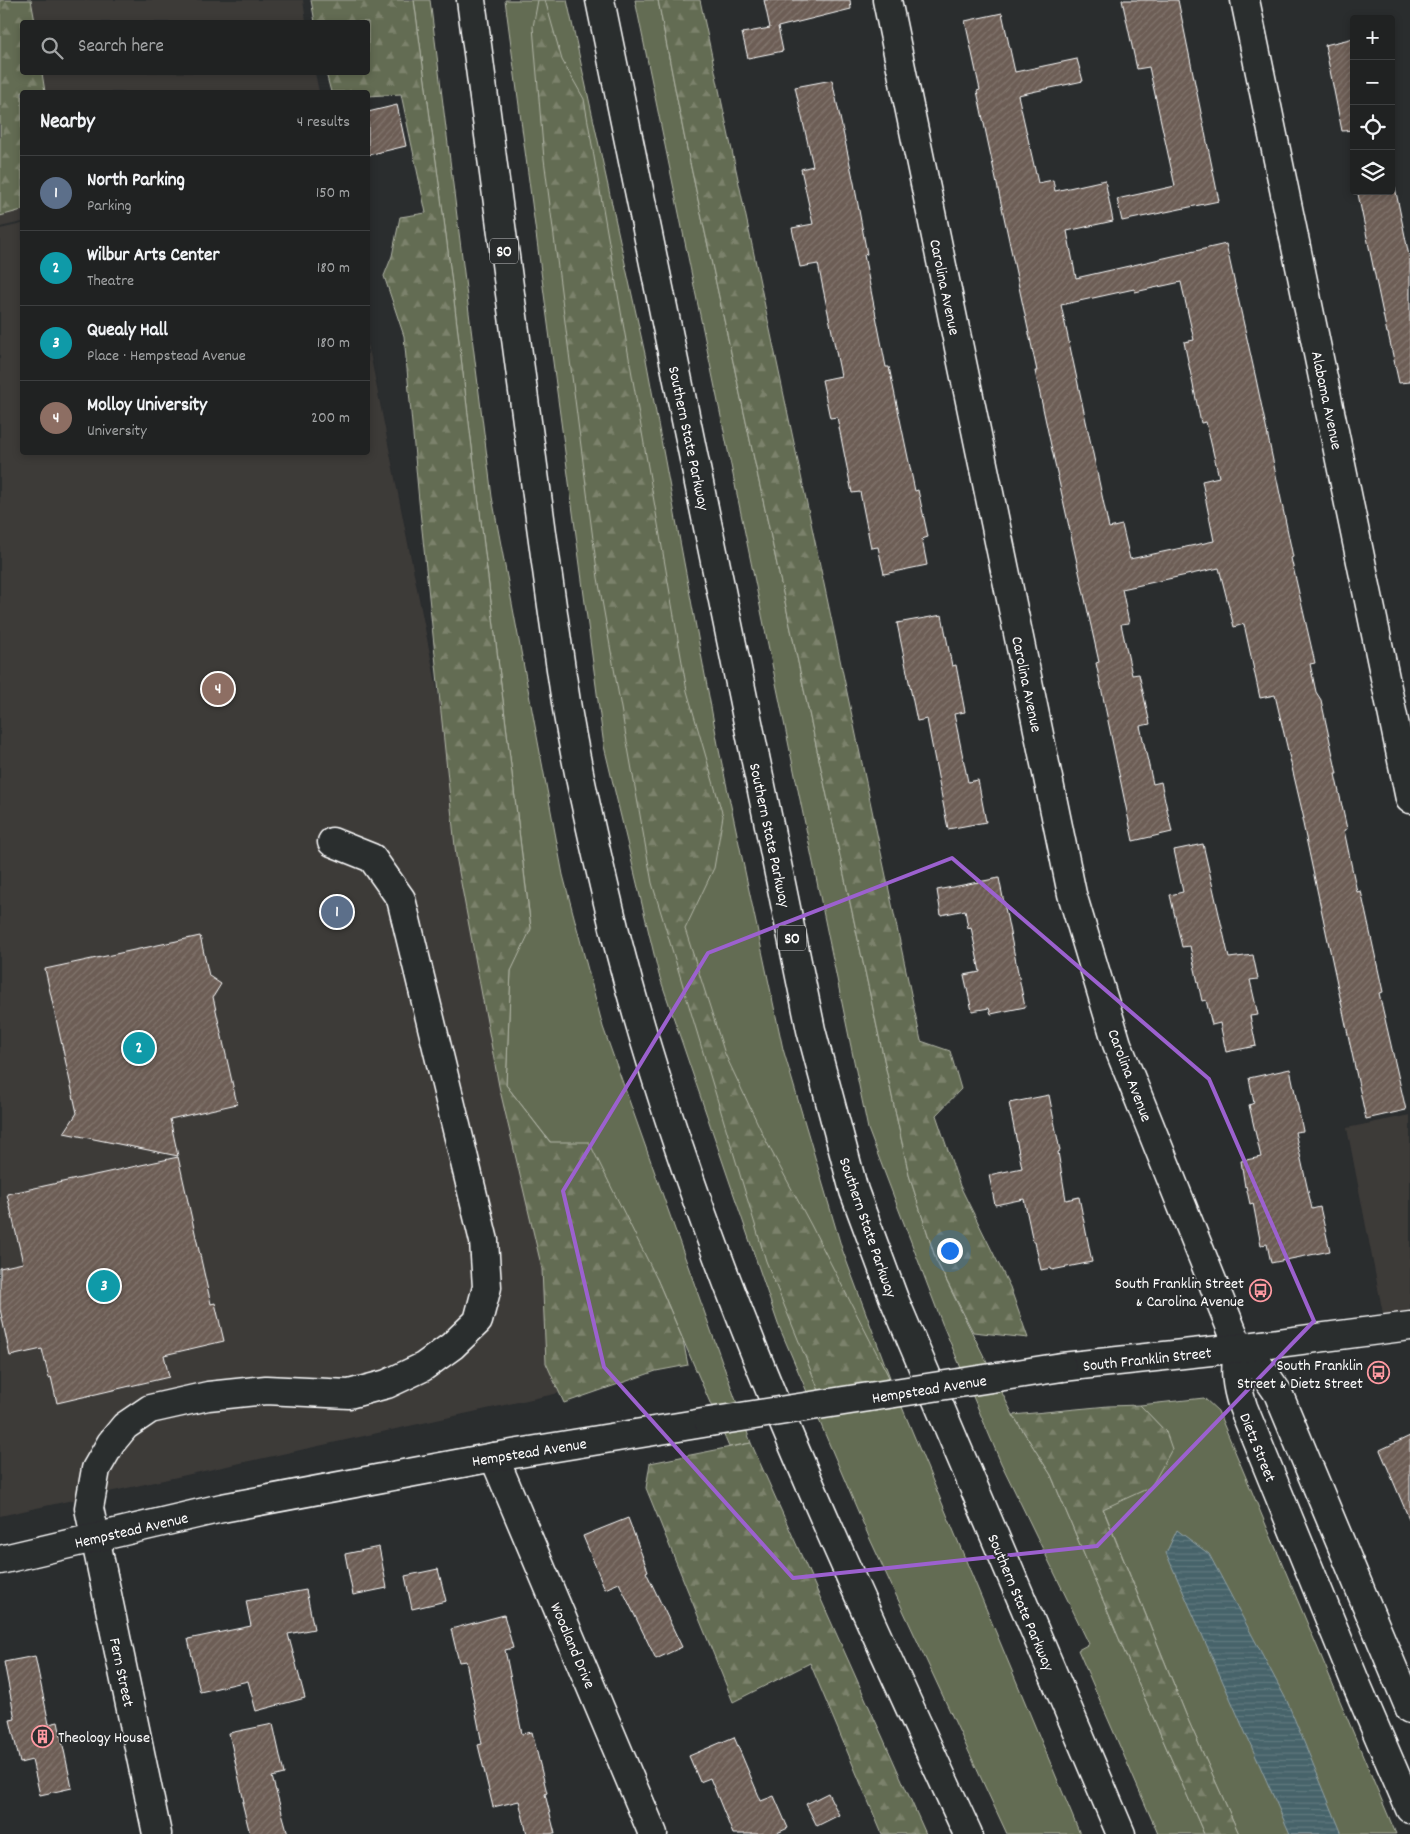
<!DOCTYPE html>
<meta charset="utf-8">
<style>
body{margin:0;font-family:Dekko,sans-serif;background:#282a2a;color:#f1f3f6}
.controls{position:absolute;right:15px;top:15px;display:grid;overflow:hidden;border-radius:5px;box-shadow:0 2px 8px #0003}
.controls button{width:45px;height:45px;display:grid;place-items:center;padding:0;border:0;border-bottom:1px solid #3d3f40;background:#202222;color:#f1f3f6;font:25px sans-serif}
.you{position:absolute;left:949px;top:1250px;width:18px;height:18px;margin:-12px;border:4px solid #fff;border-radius:50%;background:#1a73e8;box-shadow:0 0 0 8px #1a73e833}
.badge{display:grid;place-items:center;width:32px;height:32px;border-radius:50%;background:#ff9aa2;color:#fff;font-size:16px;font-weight:700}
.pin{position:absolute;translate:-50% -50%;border:2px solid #fff;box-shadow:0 1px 5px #0006}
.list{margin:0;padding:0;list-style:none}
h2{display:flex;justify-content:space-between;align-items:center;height:65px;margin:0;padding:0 20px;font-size:21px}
h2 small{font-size:16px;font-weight:400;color:#a2a4a5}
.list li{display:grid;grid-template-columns:32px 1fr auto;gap:15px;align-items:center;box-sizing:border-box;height:75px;padding:0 20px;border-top:1px solid #3d3f40}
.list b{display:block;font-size:19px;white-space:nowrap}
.list p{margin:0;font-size:16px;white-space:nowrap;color:#a2a4a5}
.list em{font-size:16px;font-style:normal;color:#a2a4a5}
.icon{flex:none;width:28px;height:28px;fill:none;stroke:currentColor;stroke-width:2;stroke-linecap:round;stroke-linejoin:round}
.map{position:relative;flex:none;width:1410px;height:1834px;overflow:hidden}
.search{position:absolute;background:#202222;box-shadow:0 2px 8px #0003;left:20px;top:20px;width:350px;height:55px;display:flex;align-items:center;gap:12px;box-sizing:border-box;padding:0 18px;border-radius:5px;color:#a2a4a5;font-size:19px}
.panel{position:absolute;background:#202222;box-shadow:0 2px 8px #0003;left:20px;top:90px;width:350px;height:365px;border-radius:5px}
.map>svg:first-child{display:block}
.built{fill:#3e3b39}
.grass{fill:#646c52;stroke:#b2b6a8}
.forest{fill:url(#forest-firs);stroke:#b2b6a8}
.water{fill:url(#water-rules);stroke:#90a1a6}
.building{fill:url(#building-hatch);stroke:#fff;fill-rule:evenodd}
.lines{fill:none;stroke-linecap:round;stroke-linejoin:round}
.minor-casing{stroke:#fff;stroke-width:31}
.major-casing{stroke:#fff;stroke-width:31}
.highway-casing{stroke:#fff;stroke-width:31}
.minor{stroke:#2a2d2e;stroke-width:28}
.major{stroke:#2a2d2e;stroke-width:28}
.highway{stroke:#2a2d2e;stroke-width:28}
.major-bridge-casing{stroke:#fff;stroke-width:31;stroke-linecap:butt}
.major-bridge{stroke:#2a2d2e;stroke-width:28}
.marked{fill:none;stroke:#9c61cf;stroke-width:4;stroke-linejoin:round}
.labels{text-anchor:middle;stroke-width:4;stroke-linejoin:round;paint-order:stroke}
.shield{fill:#2a2d2e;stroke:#bfc0c0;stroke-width:1}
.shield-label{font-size:15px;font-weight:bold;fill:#fff}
.street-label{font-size:16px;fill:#fff;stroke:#2a2d2e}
.poi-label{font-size:16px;fill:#fff;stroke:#2a2d2e;text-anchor:end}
</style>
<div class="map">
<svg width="1410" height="1834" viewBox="0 0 1410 1834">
<defs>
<pattern id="forest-firs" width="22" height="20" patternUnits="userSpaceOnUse" patternTransform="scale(1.25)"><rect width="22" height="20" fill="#646c52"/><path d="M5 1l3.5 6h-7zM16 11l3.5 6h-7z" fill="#7b826c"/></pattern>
<pattern id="water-rules" width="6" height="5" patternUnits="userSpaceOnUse" patternTransform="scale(1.25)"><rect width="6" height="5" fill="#46636a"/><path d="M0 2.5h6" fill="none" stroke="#627a80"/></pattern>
<pattern id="building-hatch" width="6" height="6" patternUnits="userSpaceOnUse" patternTransform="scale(1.25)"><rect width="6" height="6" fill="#6c5d54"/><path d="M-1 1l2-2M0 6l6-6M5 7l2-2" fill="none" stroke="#82756e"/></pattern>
</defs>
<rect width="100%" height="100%" fill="#2a2d2e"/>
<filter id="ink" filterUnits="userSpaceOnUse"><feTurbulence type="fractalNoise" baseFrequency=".02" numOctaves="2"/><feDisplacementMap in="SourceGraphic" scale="10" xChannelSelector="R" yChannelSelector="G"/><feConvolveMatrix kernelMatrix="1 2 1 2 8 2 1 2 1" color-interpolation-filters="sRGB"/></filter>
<g filter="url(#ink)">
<path class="built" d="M 0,0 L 303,0 L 306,22 L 22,22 L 22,72 L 315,73 L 319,92 L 22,92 L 22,222 L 0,227 Z
M 22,224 L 22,452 L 368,452 L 368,344 L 577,1389 L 0,1516 L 0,229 Z
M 1410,1115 L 1410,1321 L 1385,1324 L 1347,1128 Z"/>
<path class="grass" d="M 414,0 L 430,0 L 492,497 L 563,875 L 603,1027 L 751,1443 L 729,1447 L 657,1279 L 506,1085 L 511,970 L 531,928 L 446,235 Z
M 505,0 L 567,0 L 645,354 L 719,750 L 783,1049 L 842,1249 L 892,1383 L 1080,1834 L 1007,1834 L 869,1537 L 778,1324 L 659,975 L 604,746 Z
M 635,0 L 658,0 L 684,135 L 909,1175 L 936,1260 L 1013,1415 L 1051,1475 L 1125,1653 L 1204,1834 L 1158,1834 L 1078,1650 L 1089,1644 L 1001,1463 L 942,1323 L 868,1129 Z
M 1204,1398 L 1218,1411 L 1396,1834 L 1239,1834 L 1189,1722 L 1103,1508 L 1151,1487 L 1166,1432 L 1140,1405 Z"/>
<path class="forest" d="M 0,0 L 31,0 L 35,22 L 22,22 L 22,72 L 42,73 L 45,92 L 22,92 L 22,210 L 0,216 Z
M 311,0 L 414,0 L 446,235 L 531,929 L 511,971 L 506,1085 L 550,1142 L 589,1142 L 657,1279 L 683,1340 L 688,1365 L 656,1371 L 564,1403 L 546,1363 L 542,1269 L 499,1086 L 456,856 L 419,501 L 404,336 L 384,276 L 392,256 L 400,217 L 426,213 L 401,94 L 368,96 L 368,92 L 331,92 L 326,73 L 368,72 L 368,22 L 315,22 Z
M 538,0 L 545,0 L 562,60 L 584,99 L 687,691 L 723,816 L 714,868 L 685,929 L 725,1054 L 766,1141 L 811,1225 L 892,1383 L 820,1393 L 766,1261 L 652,883 L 598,578 L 544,159 L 533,27 Z
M 658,0 L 700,0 L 921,1041 L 950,1051 L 961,1089 L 936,1115 L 960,1186 L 1010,1287 L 1028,1338 L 973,1332 L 936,1260 L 909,1175 L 684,135 Z
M 1140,1405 L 1166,1432 L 1172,1449 L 1151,1487 L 1103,1509 L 1189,1722 L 1239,1834 L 1204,1834 L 1125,1653 L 1051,1475 L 1013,1415 L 1108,1406 Z
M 751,1443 L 926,1834 L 882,1834 L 810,1663 L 733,1702 L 646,1488 L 650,1463 Z"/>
<path class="water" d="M 1177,1530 L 1209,1554 L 1287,1701 L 1342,1834 L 1290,1834 L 1166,1553 Z"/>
<path class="building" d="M 764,0 L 850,0 L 851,9 L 778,27 L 783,51 L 748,58 L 742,33 L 770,28 Z
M 1122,0 L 1178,0 L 1219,201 L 1122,221 L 1117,199 L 1175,186 L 1149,67 L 1137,69 Z
M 1002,13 L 1015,72 L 1077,59 L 1083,81 L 1018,95 L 1038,183 L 1053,180 L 1055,191 L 1105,180 L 1113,221 L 1067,231 L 1076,278 L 1226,244 L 1256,379 L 1293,557 L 1291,558 L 1315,663 L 1310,664 L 1316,692 L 1321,700 L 1337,774 L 1335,774 L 1347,829 L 1344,830 L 1357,892 L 1361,891 L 1383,992 L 1379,993 L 1406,1110 L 1366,1119 L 1306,838 L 1302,819 L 1304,819 L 1275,695 L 1260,698 L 1244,624 L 1234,627 L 1219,568 L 1122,589 L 1129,623 L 1121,624 L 1132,675 L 1139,674 L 1150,724 L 1140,726 L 1153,784 L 1161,782 L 1172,832 L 1133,841 L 1096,663 L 1099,662 L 1050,441 L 1035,371 L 1037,371 L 977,91 L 980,90 L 965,21 ZM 1181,282 L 1194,340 L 1184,342 L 1201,423 L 1206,422 L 1219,477 L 1202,481 L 1214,541 L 1130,559 L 1122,525 L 1109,528 L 1061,305 L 1134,289 L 1135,292 Z
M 1354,38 L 1354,130 L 1342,131 L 1325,45 Z
M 832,80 L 854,183 L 867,254 L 864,255 L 886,367 L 889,367 L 915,491 L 918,490 L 928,537 L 922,539 L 927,565 L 884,574 L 878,547 L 871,548 L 860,492 L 852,493 L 837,417 L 830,418 L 822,380 L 841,376 L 818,264 L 800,267 L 792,228 L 813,224 L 801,169 L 813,166 L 795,87 Z
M 397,105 L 406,146 L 368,155 L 368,112 Z
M 1391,187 L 1395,187 L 1410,261 L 1410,382 L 1399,383 L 1388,333 L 1387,333 L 1358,194 L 1372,191 L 1391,191 Z
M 942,615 L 952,666 L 956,665 L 965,712 L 954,714 L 968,782 L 978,780 L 986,822 L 948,829 L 927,719 L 917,721 L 897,623 Z
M 1203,844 L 1229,958 L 1253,955 L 1258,979 L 1250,980 L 1258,1015 L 1250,1016 L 1256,1046 L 1226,1052 L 1220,1023 L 1212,1025 L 1206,1000 L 1202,1001 L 1190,946 L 1182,947 L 1170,895 L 1183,892 L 1174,850 Z
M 999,878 L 1025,1007 L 991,1014 L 989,1008 L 972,1011 L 964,975 L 980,972 L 971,927 L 968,928 L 965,910 L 941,915 L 937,890 Z
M 200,936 L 209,976 L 221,984 L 213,997 L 237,1104 L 170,1119 L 178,1156 L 64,1133 L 77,1113 L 45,969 Z
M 1290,1069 L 1303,1131 L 1295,1132 L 1312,1209 L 1320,1207 L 1330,1251 L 1271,1263 L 1267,1244 L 1261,1245 L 1253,1203 L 1250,1204 L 1246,1186 L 1245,1187 L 1241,1161 L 1261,1157 L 1249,1105 L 1254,1103 L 1249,1078 Z
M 1049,1095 L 1060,1151 L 1058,1152 L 1066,1200 L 1079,1197 L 1092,1262 L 1052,1270 L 1051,1268 L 1041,1270 L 1035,1242 L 1033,1242 L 1024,1199 L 995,1205 L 989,1175 L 1022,1168 L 1009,1103 Z
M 178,1157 L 211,1304 L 215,1303 L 224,1341 L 164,1355 L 169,1377 L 57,1403 L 51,1377 L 49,1378 L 42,1349 L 10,1356 L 0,1309 L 0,1268 L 23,1263 L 7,1194 Z
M 1410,1436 L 1410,1521 L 1380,1450 Z
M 628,1518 L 648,1571 L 646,1572 L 682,1647 L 656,1659 L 619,1583 L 605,1589 L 583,1536 Z
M 379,1547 L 387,1588 L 353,1595 L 345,1554 Z
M 438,1569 L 446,1601 L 412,1609 L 405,1576 Z
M 306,1590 L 314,1629 L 288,1634 L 305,1698 L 256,1711 L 248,1681 L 200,1692 L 188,1639 L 251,1626 L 246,1601 Z
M 504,1615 L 513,1648 L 505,1650 L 522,1734 L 532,1732 L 547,1793 L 545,1794 L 555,1834 L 527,1834 L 519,1801 L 493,1807 L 478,1745 L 482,1744 L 466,1661 L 459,1662 L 451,1629 Z
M 35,1656 L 49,1724 L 58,1722 L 72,1788 L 40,1795 L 32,1760 L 20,1763 L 10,1720 L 15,1719 L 4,1662 Z
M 273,1724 L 284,1774 L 272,1777 L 288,1834 L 250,1834 L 242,1802 L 244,1802 L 229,1733 Z
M 734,1737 L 761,1801 L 774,1796 L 788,1828 L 775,1834 L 733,1834 L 710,1778 L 700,1782 L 689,1756 Z
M 828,1793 L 839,1815 L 817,1826 L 806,1804 Z"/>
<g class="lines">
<defs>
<path id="minor" d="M 887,0 L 1072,894 L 1117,1044 L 1239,1348
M 1245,0 L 1410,799
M 1239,1348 C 1234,1371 1236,1385 1243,1407 L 1355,1681 L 1410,1809
M 1239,1348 L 1256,1361 L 1278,1393 L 1410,1709
M 494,1457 L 653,1834
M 157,1834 L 89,1508 L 96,1469 L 111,1443 L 125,1426 L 150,1409 L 208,1396 L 266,1390 L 349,1394 L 387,1384 L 423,1367 L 452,1346 L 478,1321 L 487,1287 L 484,1241 L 401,899 L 372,858 L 332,842"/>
<path id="major" d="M 1062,1367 L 1239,1348 L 1410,1326
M 0,1560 L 222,1508 L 494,1457 L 709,1422"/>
<path id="highway" d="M 471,0 C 490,143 509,286 528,429 C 541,524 553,620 568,715 C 581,790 599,866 617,940 C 696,1251 834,1543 968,1834
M 600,0 L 811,1030 L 854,1191 L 894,1299 L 1121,1834"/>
</defs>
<use href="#minor" class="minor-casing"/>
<use href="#major" class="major-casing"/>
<use href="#highway" class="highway-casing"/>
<use href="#minor" class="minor"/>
<use href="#major" class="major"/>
<use href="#highway" class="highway"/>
<defs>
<path id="major-bridge" d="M 709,1422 L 1062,1367"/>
</defs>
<use href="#major-bridge" class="major-bridge-casing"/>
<use href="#major-bridge" class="major-bridge"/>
</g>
</g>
<path class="marked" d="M 952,858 L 1209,1079 L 1314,1321 L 1097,1546 L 793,1578 L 604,1367 L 563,1191 L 708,953 Z"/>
<defs>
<symbol id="bus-ring" viewBox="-11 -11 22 22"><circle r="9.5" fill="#2a2d2e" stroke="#ff9aa2" stroke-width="1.5"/><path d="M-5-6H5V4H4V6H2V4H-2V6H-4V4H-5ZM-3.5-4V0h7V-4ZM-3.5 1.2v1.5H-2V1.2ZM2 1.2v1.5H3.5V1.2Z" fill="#ff9aa2"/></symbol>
<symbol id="building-ring" viewBox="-11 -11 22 22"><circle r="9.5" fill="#2a2d2e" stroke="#ff9aa2" stroke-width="1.5"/><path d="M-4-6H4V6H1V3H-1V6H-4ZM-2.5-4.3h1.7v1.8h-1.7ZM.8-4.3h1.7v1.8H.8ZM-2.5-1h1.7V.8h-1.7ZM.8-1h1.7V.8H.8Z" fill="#ff9aa2"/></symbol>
</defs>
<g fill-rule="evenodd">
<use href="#bus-ring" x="1248" y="1278" width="25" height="25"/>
<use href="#bus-ring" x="1366" y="1360" width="25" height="25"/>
<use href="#building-ring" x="30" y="1724" width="25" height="25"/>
</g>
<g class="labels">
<g class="shield">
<rect x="490" y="238.5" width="28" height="25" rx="4"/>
<rect x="778" y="925.5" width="28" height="25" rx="4"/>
</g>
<g class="shield-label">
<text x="504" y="256">SO</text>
<text x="792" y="943">SO</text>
</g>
<g class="street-label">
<text transform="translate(946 287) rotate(78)" y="6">Carolina Avenue</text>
<text transform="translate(1328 400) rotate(78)" y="6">Alabama Avenue</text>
<text transform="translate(690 438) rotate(78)" y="6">Southern State Parkway</text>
<text transform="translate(1028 684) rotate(78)" y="6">Carolina Avenue</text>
<text transform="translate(771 835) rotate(78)" y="6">Southern State Parkway</text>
<text transform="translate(1131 1075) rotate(69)" y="6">Carolina Avenue</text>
<text transform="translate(869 1227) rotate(71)" y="6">Southern State Parkway</text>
<text transform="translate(1147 1358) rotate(-6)" y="6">South Franklin Street</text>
<text transform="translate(929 1388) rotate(-9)" y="6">Hempstead Avenue</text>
<text transform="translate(1259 1447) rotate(68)" y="6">Dietz Street</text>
<text transform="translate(529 1451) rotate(-9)" y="6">Hempstead Avenue</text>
<text transform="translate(131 1529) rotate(-13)" y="6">Hempstead Avenue</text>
<text transform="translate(1022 1602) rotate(67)" y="6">Southern State Parkway</text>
<text transform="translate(574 1645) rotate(67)" y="6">Woodland Drive</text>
<text transform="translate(123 1672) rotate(78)" y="6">Fern Street</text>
</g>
<g class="poi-label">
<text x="1244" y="1288">South Franklin Street<tspan x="1244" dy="18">&amp; Carolina Avenue</tspan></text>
<text x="1363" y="1370">South Franklin<tspan x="1363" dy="18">Street &amp; Dietz Street</tspan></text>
<text x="58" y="1742" text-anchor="start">Theology House</text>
</g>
</g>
</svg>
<div class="controls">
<button>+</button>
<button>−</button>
<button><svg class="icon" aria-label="locate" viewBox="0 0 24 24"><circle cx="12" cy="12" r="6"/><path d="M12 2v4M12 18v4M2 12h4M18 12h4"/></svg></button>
<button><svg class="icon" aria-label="layers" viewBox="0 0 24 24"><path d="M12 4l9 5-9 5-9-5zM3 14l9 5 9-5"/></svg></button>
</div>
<div class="you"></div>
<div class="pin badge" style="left:337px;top:912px;background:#5c6f8a">1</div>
<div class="pin badge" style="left:139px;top:1048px;background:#0f9aa8">2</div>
<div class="pin badge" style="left:104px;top:1286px;background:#0f9aa8">3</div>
<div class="pin badge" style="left:218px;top:689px;background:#8d6e63">4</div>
<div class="search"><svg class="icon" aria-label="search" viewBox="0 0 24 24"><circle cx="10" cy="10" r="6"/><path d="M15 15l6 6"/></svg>Search here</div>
<section class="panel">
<h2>Nearby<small>4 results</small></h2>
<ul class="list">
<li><span class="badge" style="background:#5c6f8a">1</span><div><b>North Parking</b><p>Parking</p></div><em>150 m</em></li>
<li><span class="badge" style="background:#0f9aa8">2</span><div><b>Wilbur Arts Center</b><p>Theatre</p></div><em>180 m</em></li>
<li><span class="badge" style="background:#0f9aa8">3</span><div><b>Quealy Hall</b><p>Place · Hempstead Avenue</p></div><em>180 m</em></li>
<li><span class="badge" style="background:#8d6e63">4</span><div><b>Molloy University</b><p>University</p></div><em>200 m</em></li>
</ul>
</section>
</div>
